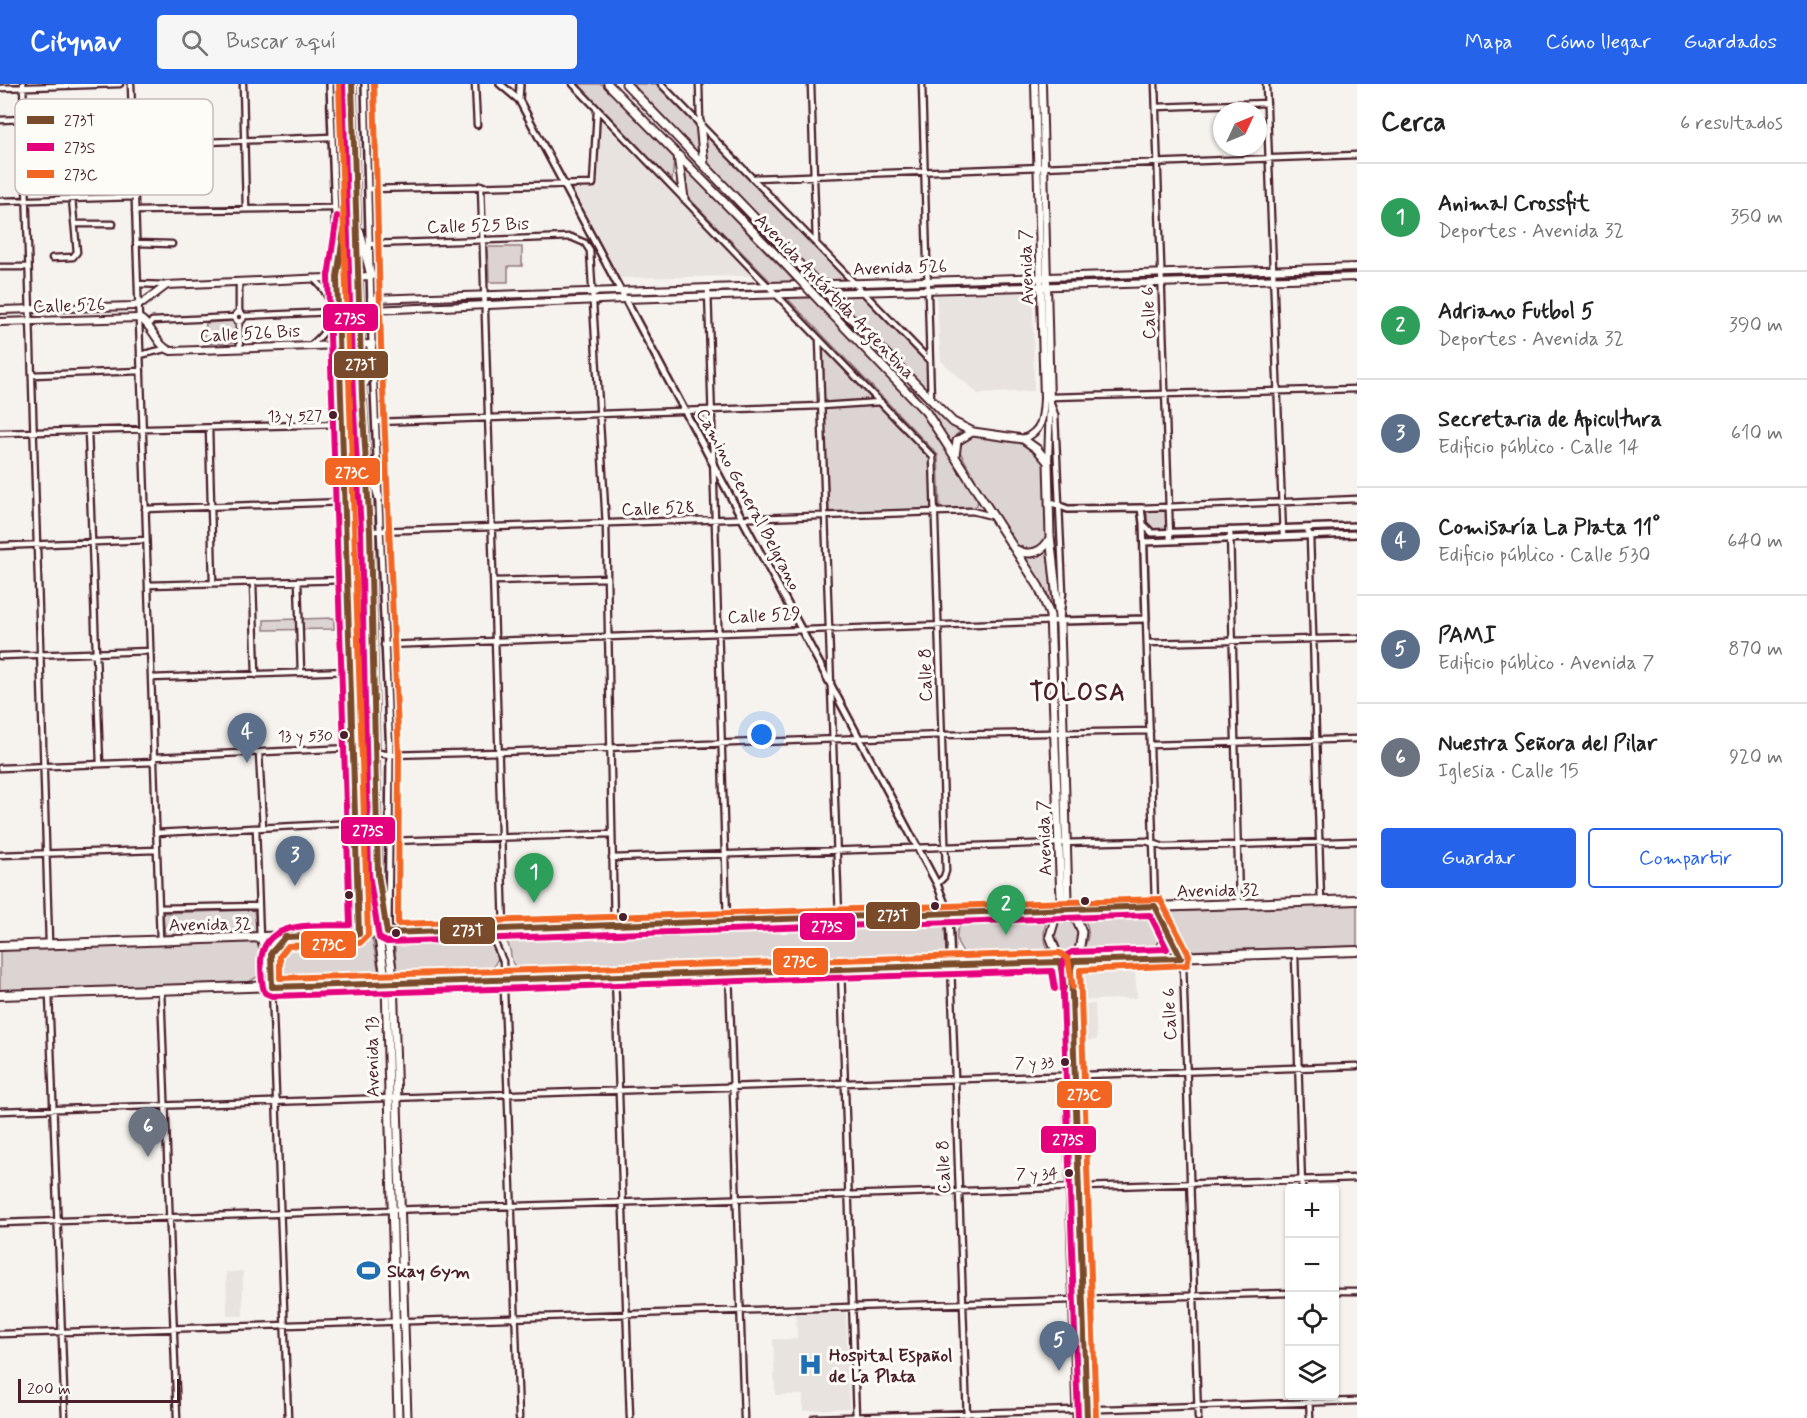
<!DOCTYPE html>
<html lang="es">
<meta charset="utf-8">
<style>
body{margin:0;font-family:Mynerve,sans-serif;background:#f6f6f6;color:#222}
.controls{position:absolute;right:18px;bottom:18px;display:grid;overflow:hidden;border-radius:6px;box-shadow:0 2px 4px #0004}
.controls button{width:54px;height:54px;display:grid;place-items:center;padding:0;border:0;border-bottom:2px solid #e0e0e0;background:#fff;color:#222;font:30px sans-serif}
.compass{position:absolute;left:1213px;top:18px;width:54px;height:54px;border-radius:50%;background:#fff;box-shadow:0 2px 4px #0004;rotate:46deg}
.scale{position:absolute;left:18px;bottom:15px;width:162px;box-sizing:border-box;padding-left:6px;border:3px solid #4a1f2b;border-top:0;font-size:16px;line-height:21px;white-space:nowrap;color:#4a1f2b;-webkit-text-stroke:4px #fdfcf7;paint-order:stroke}
.you{position:absolute;left:762px;top:651px;width:21px;height:21px;margin:-15px;border:4px solid #fff;border-radius:50%;background:#1a73e8;box-shadow:0 0 0 9px #1a73e833}
.badge{display:grid;place-items:center;width:39px;height:39px;border-radius:50%;background:#2563eb;color:#fff;font-size:20px;font-weight:700}
.pin{position:absolute;translate:-50% -50px;filter:drop-shadow(0 2px 3px #0008)}
.pin::after{content:'';position:absolute;top:32px;width:21px;height:18px;background:inherit;clip-path:polygon(0 0,100% 0,50% 100%)}
.list{margin:0;padding:0;list-style:none}
h2{display:flex;justify-content:space-between;align-items:center;height:78px;margin:0;padding:0 24px;font-size:26px}
h2 small{font-size:20px;font-weight:400;color:#767676}
.list li{display:grid;grid-template-columns:39px 1fr auto;gap:18px;align-items:center;box-sizing:border-box;height:108px;padding:0 24px;border-top:2px solid #e0e0e0}
.list b{display:block;font-size:22px;white-space:nowrap}
.list p{margin:0;font-size:20px;white-space:nowrap;color:#767676}
.list em{font-size:20px;font-style:normal;color:#767676}
.actions{display:flex;gap:12px;padding:18px 24px}
.actions a{flex:1;padding:14px 0;border:2px solid #2563eb;border-radius:6px;text-align:center;font-size:21px;color:#2563eb}
.actions .main{background:#2563eb;color:#fff}
.icon{flex:none;width:33px;height:33px;fill:none;stroke:currentColor;stroke-width:2;stroke-linecap:round;stroke-linejoin:round}
.map{position:relative;flex:none;width:1357px;height:1334px;overflow:hidden}
header{display:flex;align-items:center;gap:36px;box-sizing:border-box;height:84px;padding:0 30px;background:#2563eb;color:#fff}
header strong{font-size:28px}
nav{display:flex;gap:33px;margin-inline-start:auto;font-size:21px}
.search{width:420px;height:54px;background:#f6f6f6;display:flex;align-items:center;gap:15px;box-sizing:border-box;padding:0 21px;border-radius:6px;color:#767676;font-size:22px}
main{display:flex}
aside{flex:1;background:#fff}
.map>svg:first-child{display:block}
.built{fill:#e9e3e0}
.green{fill:#dcd4d2;stroke:#937a7e;stroke-width:1.5}
.lines{fill:none;stroke-linecap:round;stroke-linejoin:round}
.minor-casing{stroke:#4a1f2b;stroke-width:9}
.tertiary-casing{stroke:#4a1f2b;stroke-width:10}
.secondary-casing{stroke:#4a1f2b;stroke-width:10}
.primary-casing{stroke:#4a1f2b;stroke-width:11}
.trunk-casing{stroke:#4a1f2b;stroke-width:12}
.minor{stroke:#fdfcf7;stroke-width:4.5}
.tertiary{stroke:#fdfcf7;stroke-width:5}
.secondary{stroke:#fdfcf7;stroke-width:6}
.primary{stroke:#fdfcf7;stroke-width:7}
.trunk{stroke:#fdfcf7;stroke-width:8}
.primary-bridge-casing{stroke:#4a1f2b;stroke-width:11;stroke-linecap:butt}
.primary-bridge{stroke:#fdfcf7;stroke-width:7}
.bus-1-casing{stroke:#fdfcf7;stroke-width:10}
.bus-2-casing{stroke:#fdfcf7;stroke-width:10}
.bus-3-casing{stroke:#fdfcf7;stroke-width:10}
.bus-1{stroke:#7a4b2a;stroke-width:6}
.bus-2{stroke:#e5007d;stroke-width:6}
.bus-3{stroke:#f26522;stroke-width:6}
.bus-dot{fill:#4a1f2b;stroke:#fdfcf7;stroke-width:2}
.labels{text-anchor:middle;stroke-width:6;stroke-linejoin:round;paint-order:stroke}
.bus-label{font-size:16px;fill:#4a1f2b;stroke:#fdfcf7;text-anchor:end}
.street-label{font-size:18px;fill:#4a1f2b;stroke:#fdfcf7}
.poi-label{font-size:18px;font-weight:bold;fill:#4a1f2b;stroke:#fdfcf7;text-anchor:start}
.district-label{font-size:24px;font-weight:bold;letter-spacing:1.5px;fill:#4a1f2b;stroke:#fdfcf7}
.key{fill:#fdfcf7;stroke:#c7baba;stroke-width:1.5}
.key-label{font-size:16px;fill:#4a1f2b}
.line-badge{stroke:#fdfcf7;stroke-width:2}
.badge-label{font-size:16px;text-anchor:middle;font-weight:bold;fill:#fff}
</style>
<header>
<strong>Citynav</strong>
<div class="search"><svg class="icon" aria-label="search" viewBox="0 0 24 24"><circle cx="10" cy="10" r="6"/><path d="M15 15l6 6"/></svg>Buscar aquí</div>
<nav><a>Mapa</a><a>Cómo llegar</a><a>Guardados</a></nav>
</header>
<main>
<div class="map">
<svg width="1357" height="1334" viewBox="0 0 1357 1334">
<rect width="100%" height="100%" fill="#f6f3ef"/>
<filter id="ink" filterUnits="userSpaceOnUse"><feTurbulence type="fractalNoise" baseFrequency=".0167" numOctaves="2"/><feDisplacementMap in="SourceGraphic" scale="12" xChannelSelector="R" yChannelSelector="G"/><feConvolveMatrix kernelMatrix="1 2 1 2 8 2 1 2 1" color-interpolation-filters="sRGB"/></filter>
<g filter="url(#ink)">
<path class="built" d="M 600,36 L 752,192 L 620,194 L 572,104 L 598,104 Z
M 1033,207 L 1034,307 L 978,310 L 941,277 L 936,211 Z
M 1135,885 L 1137,914 L 1077,917 L 1075,887 Z
M 1081,920 L 1095,920 L 1097,956 L 1082,957 Z
M 243,1187 L 243,1232 L 227,1232 L 226,1188 Z
M 843,1228 L 846,1230 L 849,1324 L 803,1327 L 803,1311 L 775,1311 L 773,1255 L 797,1255 L 796,1230 Z"/>
<path class="green" d="M 578,0 L 603,0 L 674,74 L 672,99 Z
M 632,0 L 657,0 L 698,42 L 698,69 Z
M 705,48 L 849,198 L 822,198 L 707,78 Z
M 680,79 L 797,200 L 773,200 L 681,106 Z
M 488,163 L 522,163 L 522,182 L 508,182 L 508,198 L 489,198 Z
M 333,197 L 336,256 L 326,256 L 333,230 L 333,209 L 321,198 Z
M 864,211 L 929,278 L 928,307 L 836,213 Z
M 786,213 L 810,213 L 918,324 L 978,415 L 977,421 L 973,424 L 940,425 L 938,371 Z
M 235,237 L 236,258 L 204,260 L 206,239 Z
M 823,262 L 871,312 L 869,316 L 827,318 L 824,315 Z
M 910,302 L 947,337 L 962,346 L 956,351 L 952,360 Z
M 881,322 L 932,374 L 931,425 L 829,429 L 824,327 L 827,324 Z
M 692,331 L 704,331 L 707,359 Z
M 973,352 L 1024,359 L 1036,366 L 1044,377 L 1047,453 C 1039,463 1033,468 1019,464 L 982,408 L 959,366 L 963,356 Z
M 1167,425 L 1168,444 L 1151,446 L 1147,443 L 1147,427 Z
M 1047,462 L 1053,529 L 1047,508 L 1023,471 Z
M 334,534 L 334,545 L 264,546 L 264,536 Z
M 1357,820 L 1357,862 L 1185,867 L 1163,828 Z
M 254,826 L 257,849 L 165,852 L 163,829 Z
M 1144,827 C 1166,832 1165,854 1151,867 L 1080,870 C 1090,855 1092,844 1080,829 Z
M 1052,829 C 1041,844 1042,857 1052,872 L 974,874 C 953,868 950,841 971,833 Z
M 1070,830 C 1080,841 1080,859 1071,871 L 1062,871 C 1049,859 1050,844 1061,831 Z
M 945,833 L 946,875 L 525,889 C 505,879 515,875 508,860 C 506,857 500,852 497,849 Z
M 484,849 L 493,858 L 499,872 L 491,888 L 397,893 L 394,854 Z
M 372,853 L 380,894 L 288,898 L 273,887 C 270,872 271,865 285,857 Z
M 257,856 L 264,878 L 260,891 L 249,898 L 0,907 L 0,865 Z"/>
<g class="lines">
<defs>
<path id="minor" d="M 23,0 L 49,859
M 131,0 L 160,856
M 243,0 L 246,125
M 475,0 L 477,41
M 573,0 L 933,373 L 946,787 L 944,793 L 937,800
M 661,0 L 930,277
M 699,0 L 700,39
M 811,0 L 816,158
M 922,0 L 931,316
M 1155,0 L 1170,456
M 1266,0 L 1283,452
M 0,4 L 120,0
M 1157,23 L 1267,19
M 0,36 L 24,35
M 133,61 L 331,53
M 753,94 L 1357,71
M 481,101 L 504,845
M 368,105 L 593,100 L 597,26
M 0,117 L 135,113
M 135,127 L 333,124
M 75,140 L 113,140
M 136,159 L 172,160
M 370,160 L 571,153 L 585,159 L 590,167 L 606,441 L 614,842
M 52,174 L 73,173 L 77,168 L 72,115
M 0,183 L 28,183
M 239,199 L 239,228
M 138,200 L 167,201
M 708,205 L 727,838
M234.5 233a4.5 4.5 0 1 1 9 0a4.5 4.5 0 1 1-9 0Z
M 244,232 L 332,228
M 239,238 L 240,264
M 149,241 L 152,237 L 235,233
M 819,255 L 839,834
M 311,261 C 336,242 337,215 313,194
M 140,271 L 165,265
M 32,291 L 141,287
M 1050,313 L 1357,305
M 376,338 L 821,322 L 881,318
M 209,344 L 213,499
M 88,347 L 100,680
M 0,349 L 342,340
M 1141,424 L 1357,415
M 145,425 L 344,418
M 1306,444 L 1310,451 L 1321,818
M 1230,446 L 1239,821
M 345,448 L 936,428 L 972,427 L 992,432
M 0,462 L 146,456
M 298,497 L 301,589
M 495,497 L 607,494
M 253,499 L 256,591
M 148,501 L 347,496
M 1146,535 L 1155,819 L 1183,880 L 1198,1334
M 1147,559 L 1357,554
M 384,561 L 1060,537 L 1063,509 L 1055,331 L 1051,320
M 0,572 L 150,567
M 151,594 L 349,587
M 1150,661 L 1357,655
M 259,669 L 263,743
M 154,673 L 352,664 L 390,671 L 500,668 L 942,651 L 1150,647
M 0,684 L 154,678
M 256,744 L 260,854 L 272,903 L 288,1334
M 156,749 L 354,739
M 390,757 L 611,750
M 0,771 L 157,766
M 612,774 L 1060,759 L 1146,757 L 1164,763 L 1357,757
M 159,824 L 258,822
M 480,848 L 494,857 L 503,877 L 519,1334
M 1295,871 L 1302,1104
M 951,881 L 967,1334
M 841,885 L 856,1334
M 729,888 L 744,1334
M 615,892 L 630,1334
M 161,906 L 177,1334
M 49,910 L 65,1334
M 0,1027 L 1357,982
M 0,1139 L 1357,1094
M 1334,1207 L 1357,1207
M 1082,1215 L 1290,1209
M 0,1250 L 1074,1216
M 1309,1312 L 1310,1334
M 814,1334 L 1357,1317"/>
<path id="tertiary" d="M 330,0 L 340,262
M 365,0 L 372,260 L 390,671 L 388,845
M 500,0 L 519,16 L 937,800 L 949,830 L 951,881
M 519,16 L 520,0
M 340,271 L 344,406
M 344,415 L 359,850
M 1049,418 L 1068,425 L 1141,424 L 1143,439 L 1146,535 L 1060,537
M 1144,441 L 1152,449 L 1357,442
M 1144,458 L 1357,450"/>
<path id="secondary" d="M 1042,0 L 1050,318 L 1048,378
M 371,215 L 1357,183
M 0,226 L 133,222 L 143,219 L 167,201 L 371,192
M 372,226 L 624,215 L 1357,193
M 0,238 L 139,234 C 153,241 156,262 171,267 L 372,260
M 1023,355 C 1043,347 1043,333 1044,314 L 1035,0"/>
<path id="primary" d="M 343,0 L 363,666 L 370,795 L 386,900 L 398,1334
M 352,0 L 362,312 L 370,447 L 378,790 L 393,892 L 407,1334
M 608,0 L 787,182
M 626,0 L 799,180
M 700,39 L 704,81
M 678,72 L 684,114
M 360,148 L 371,192
M 337,193 L 343,150
M 842,225 L 953,338 L 973,348 L 1023,355 L 1037,365 L 1048,378 L 1050,452 L 1060,542 L 1068,815 L 1082,848 L 1080,862 L 1071,885 L 1087,1334
M 833,231 L 926,328 L 1039,503 L 1050,531 L 1061,815 L 1050,852 L 1062,882 L 1064,898 L 1077,1334
M 340,260 L 349,302
M 365,298 L 372,260
M 955,372 L 957,357 L 972,348
M 368,376 L 379,414
M 344,418 L 351,377
M 1015,465 C 1029,473 1043,469 1050,454"/>
<path id="trunk" d="M 0,862 L 1357,816
M 1150,875 L 1162,863 L 1166,844
M 268,879 L 273,863 L 284,854
M 0,911 L 1357,867"/>
</defs>
<use href="#minor" class="minor-casing"/>
<use href="#tertiary" class="tertiary-casing"/>
<use href="#secondary" class="secondary-casing"/>
<use href="#primary" class="primary-casing"/>
<use href="#trunk" class="trunk-casing"/>
<use href="#minor" class="minor"/>
<use href="#tertiary" class="tertiary"/>
<use href="#secondary" class="secondary"/>
<use href="#primary" class="primary"/>
<use href="#trunk" class="trunk"/>
<defs>
<path id="primary-bridge" d="M 799,180 L 842,225
M 787,182 L 833,231"/>
</defs>
<use href="#primary-bridge" class="primary-bridge-casing"/>
<use href="#primary-bridge" class="primary-bridge"/>
<defs>
<path id="bus-1" d="M 352,0 L 362,312 L 370,447 L 378,790 L 387,849 L 1155,822 L 1181,874 L 1073,877 L 1071,885 L 1087,1334
M 346,133 L 337,193 L 359,850 L 285,853 L 271,869 L 272,903 L 1060,878 L 1064,904"/>
<path id="bus-2" d="M 343,0 L 353,312 L 361,447 L 369,790 L 379,854 L 387,858 L 1150,831 L 1167,865 L 1072,868 L 1065,872 L 1062,884 L 1078,1334
M 337,132 L 328,193 L 350,841 C 319,843 264,833 261,877 C 261,887 261,901 265,909 L 272,912 L 1052,887 L 1055,905"/>
<path id="bus-3" d="M 339,0 L 368,851 L 360,859 L 288,862 L 280,872 L 280,894 L 1060,869 L 1068,875 L 1073,903
M 374,0 L 381,260 L 399,671 L 398,840 L 1160,815 L 1189,871 L 1187,881 L 1080,886 L 1096,1334"/>
</defs>
<use href="#bus-1" class="bus-1-casing"/>
<use href="#bus-2" class="bus-2-casing"/>
<use href="#bus-3" class="bus-3-casing"/>
<use href="#bus-1" class="bus-1"/>
<use href="#bus-2" class="bus-2"/>
<use href="#bus-3" class="bus-3"/>
</g>
</g>
<defs>
<symbol id="stadium-bare" viewBox="-9 -9 18 18"><path d="M0-5a6.5 5 0 1 0 0 10a6.5 5 0 1 0 0-10ZM-3.5-1.8h7v3.6h-7Z" fill="#1f6fb2" stroke="#fdfcf7" stroke-width="2.5" paint-order="stroke"/></symbol>
<symbol id="hospital-bare" viewBox="-9 -9 18 18"><path d="M-5-5h3v3.5h4V-5h3V5h-3V1.5h-4V5h-3Z" fill="#1f6fb2" stroke="#fdfcf7" stroke-width="2.5" paint-order="stroke"/></symbol>
</defs>
<g fill-rule="evenodd">
<use href="#stadium-bare" x="352" y="1170" width="33" height="33"/>
<use href="#hospital-bare" x="794" y="1264" width="33" height="33"/>
</g>
<g class="bus-dot">
<circle cx="333" cy="331" r="5"/>
<circle cx="344" cy="651" r="5"/>
<circle cx="349" cy="811" r="5"/>
<circle cx="1085" cy="817" r="5"/>
<circle cx="935" cy="822" r="5"/>
<circle cx="623" cy="833" r="5"/>
<circle cx="396" cy="849" r="5"/>
<circle cx="1065" cy="978" r="5"/>
<circle cx="1069" cy="1089" r="5"/>
</g>
<g class="labels">
<g class="bus-label">
<text x="322" y="337">13 y 527</text>
<text x="333" y="657">13 y 530</text>
<text x="1054" y="984">7 y 33</text>
<text x="1058" y="1095">7 y 34</text>
</g>
<g class="street-label">
<text transform="translate(478 141) rotate(-2)" y="6">Calle 525 Bis</text>
<text transform="translate(900 183) rotate(-2)" y="6">Avenida 526</text>
<text transform="translate(1026 183) rotate(-92)" y="6">Avenida 7</text>
<text transform="translate(835 212) rotate(46)" y="6">Avenida Antártida Argentina</text>
<text transform="translate(69 221) rotate(-2)" y="6">Calle 526</text>
<text transform="translate(1148 229) rotate(-92)" y="6">Calle 6</text>
<text transform="translate(250 249) rotate(-3)" y="6">Calle 526 Bis</text>
<text transform="translate(749 415) rotate(62)" y="6">Camino General Belgrano</text>
<text transform="translate(658 424) rotate(-2)" y="6">Calle 528</text>
<text transform="translate(764 531) rotate(-3)" y="6">Calle 529</text>
<text transform="translate(925 591) rotate(-91)" y="6">Calle 8</text>
<text transform="translate(1044 754) rotate(-92)" y="6">Avenida 7</text>
<text transform="translate(1218 806) rotate(-1)" y="6">Avenida 32</text>
<text transform="translate(210 840) rotate(-1)" y="6">Avenida 32</text>
<text transform="translate(1169 930) rotate(-92)" y="6">Calle 6</text>
<text transform="translate(372 973) rotate(-91)" y="6">Avenida 13</text>
<text transform="translate(943 1083) rotate(-92)" y="6">Calle 8</text>
</g>
<g class="poi-label">
<text x="387" y="1193">Skay Gym</text>
<text x="829" y="1277">Hospital Español<tspan x="829" dy="21">de La Plata</tspan></text>
</g>
<g class="district-label">
<text x="1078" y="616">TOLOSA</text>
</g>
</g>
<rect x="15" y="15" width="198" height="96" rx="9" class="key"/>
<rect x="27" y="32" width="27" height="8" fill="#7a4b2a"/>
<rect x="27" y="59" width="27" height="8" fill="#e5007d"/>
<rect x="27" y="86" width="27" height="8" fill="#f26522"/>
<g class="key-label">
<text x="64" y="42">273T</text>
<text x="64" y="69">273S</text>
<text x="64" y="96">273C</text>
</g>
<g class="line-badge">
<rect x="322" y="219" width="57" height="29" rx="6" fill="#e5007d"/>
<rect x="333" y="266" width="56" height="29" rx="6" fill="#7a4b2a"/>
<rect x="324" y="373" width="57" height="29" rx="6" fill="#f26522"/>
<rect x="340" y="732" width="56" height="29" rx="6" fill="#e5007d"/>
<rect x="865" y="817" width="56" height="29" rx="6" fill="#7a4b2a"/>
<rect x="799" y="828" width="57" height="29" rx="6" fill="#e5007d"/>
<rect x="439" y="832" width="57" height="29" rx="6" fill="#7a4b2a"/>
<rect x="300" y="846" width="57" height="29" rx="6" fill="#f26522"/>
<rect x="772" y="863" width="57" height="29" rx="6" fill="#f26522"/>
<rect x="1056" y="996" width="57" height="29" rx="6" fill="#f26522"/>
<rect x="1040" y="1041" width="57" height="29" rx="6" fill="#e5007d"/>
</g>
<g class="badge-label">
<text x="350" y="240">273S</text>
<text x="361" y="286">273T</text>
<text x="352" y="394">273C</text>
<text x="368" y="752">273S</text>
<text x="893" y="837">273T</text>
<text x="827" y="848">273S</text>
<text x="468" y="852">273T</text>
<text x="329" y="866">273C</text>
<text x="800" y="883">273C</text>
<text x="1084" y="1016">273C</text>
<text x="1068" y="1061">273S</text>
</g>
</svg>
<div class="controls">
<button>+</button>
<button>−</button>
<button><svg class="icon" aria-label="locate" viewBox="0 0 24 24"><circle cx="12" cy="12" r="6"/><path d="M12 2v4M12 18v4M2 12h4M18 12h4"/></svg></button>
<button><svg class="icon" aria-label="layers" viewBox="0 0 24 24"><path d="M12 4l9 5-9 5-9-5zM3 14l9 5 9-5"/></svg></button>
</div>
<svg class="compass" viewBox="-18 -18 36 36"><path d="M0-13l5 13h-10z" fill="#e53935"/><path d="M0 13l5-13h-10z" fill="#767676"/></svg>
<div class="scale">200 m</div>
<div class="you"></div>
<div class="pin badge" style="left:534px;top:819px;background:#2e9e5b">1</div>
<div class="pin badge" style="left:1006px;top:851px;background:#2e9e5b">2</div>
<div class="pin badge" style="left:295px;top:802px;background:#5c6f8a">3</div>
<div class="pin badge" style="left:247px;top:679px;background:#5c6f8a">4</div>
<div class="pin badge" style="left:1059px;top:1287px;background:#5c6f8a">5</div>
<div class="pin badge" style="left:148px;top:1073px;background:#6b7280">6</div>
</div>
<aside>
<h2>Cerca<small>6 resultados</small></h2>
<ul class="list">
<li><span class="badge" style="background:#2e9e5b">1</span><div><b>Animal Crossfit</b><p>Deportes · Avenida 32</p></div><em>350 m</em></li>
<li><span class="badge" style="background:#2e9e5b">2</span><div><b>Adriano Futbol 5</b><p>Deportes · Avenida 32</p></div><em>390 m</em></li>
<li><span class="badge" style="background:#5c6f8a">3</span><div><b>Secretaria de Apicultura</b><p>Edificio público · Calle 14</p></div><em>610 m</em></li>
<li><span class="badge" style="background:#5c6f8a">4</span><div><b>Comisaría La Plata 11°</b><p>Edificio público · Calle 530</p></div><em>640 m</em></li>
<li><span class="badge" style="background:#5c6f8a">5</span><div><b>PAMI</b><p>Edificio público · Avenida 7</p></div><em>870 m</em></li>
<li><span class="badge" style="background:#6b7280">6</span><div><b>Nuestra Señora del Pilar</b><p>Iglesia · Calle 15</p></div><em>920 m</em></li>
</ul>
<div class="actions"><a class="main">Guardar</a><a>Compartir</a></div>
</aside>
</main>
